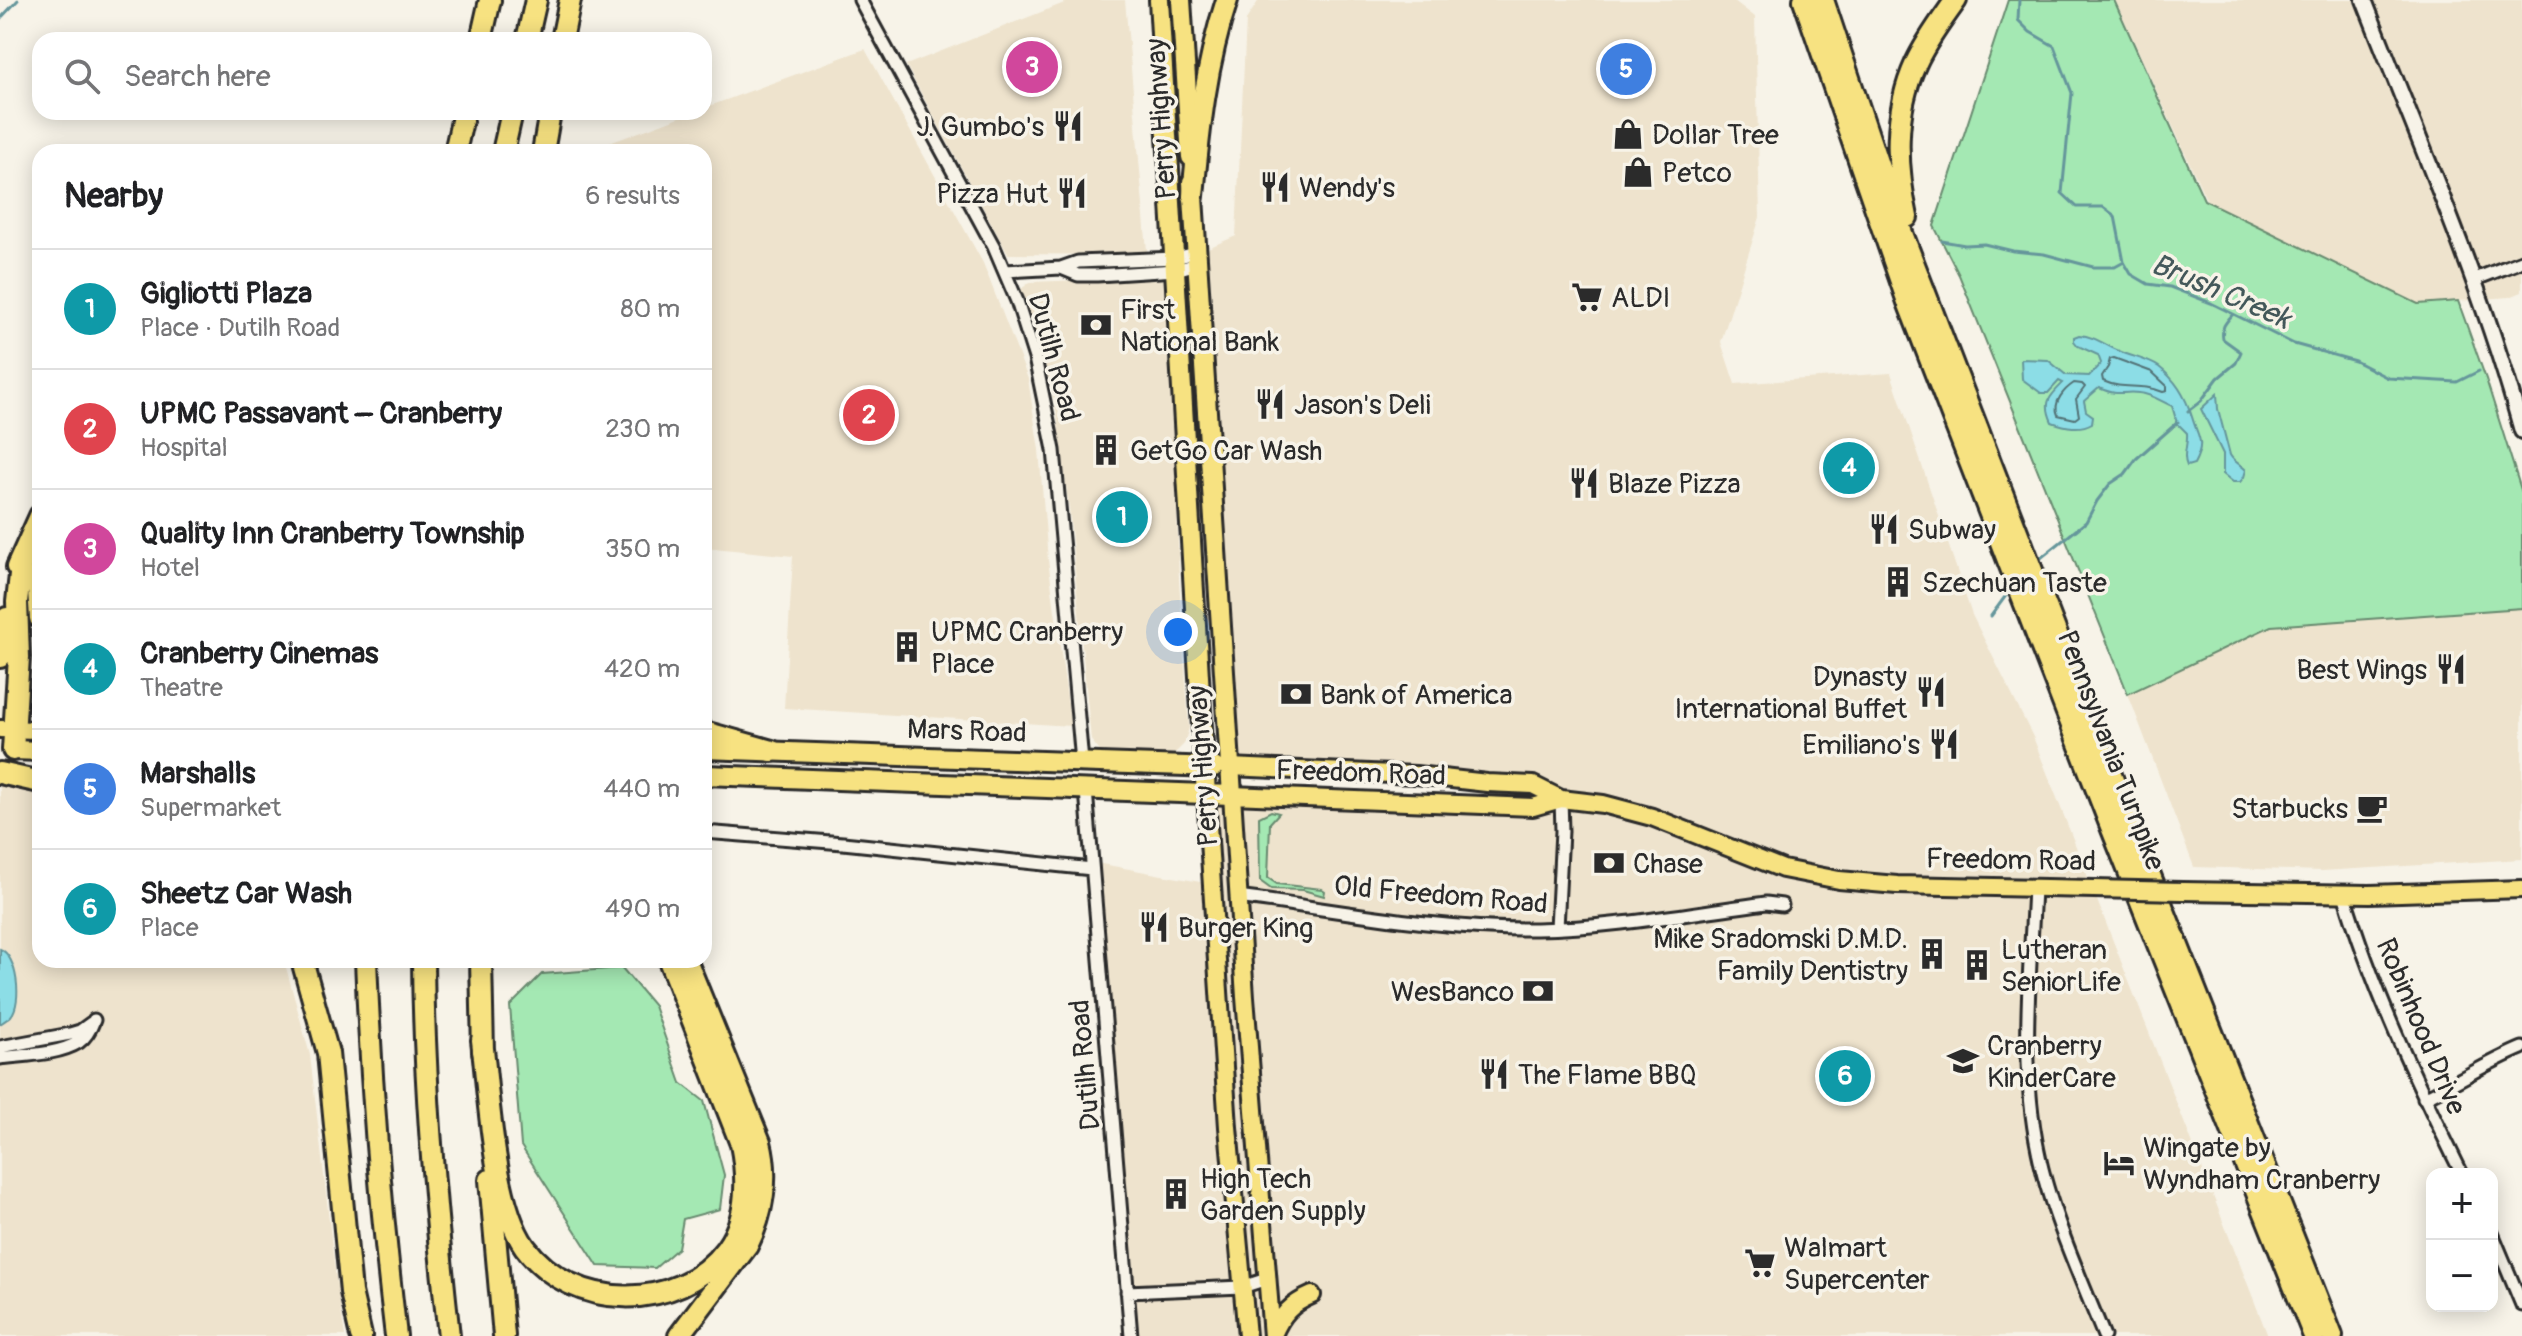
<!DOCTYPE html>
<meta charset="utf-8">
<style>
body{margin:0;font-family:Pangolin,sans-serif;background:#f6f6f6;color:#202124}
.controls{position:absolute;right:24px;bottom:24px;display:grid;overflow:hidden;border-radius:16px;box-shadow:0 4px 20px #0003}
.controls button{width:72px;height:72px;display:grid;place-items:center;padding:0;border:0;border-bottom:2px solid #e0e0e0;background:#fff;color:#202124;font:40px sans-serif}
.you{position:absolute;left:1178px;top:632px;width:28px;height:28px;margin:-20px;border:6px solid #fff;border-radius:50%;background:#1a73e8;box-shadow:0 0 0 12px #1a73e833}
.badge{display:grid;place-items:center;width:52px;height:52px;border-radius:50%;background:#2b2b2b;color:#fff;font-size:26px;font-weight:700}
.pin{position:absolute;translate:-50% -50%;border:4px solid #fff;box-shadow:0 2px 8px #0006}
.list{margin:0;padding:0;list-style:none}
h2{display:flex;justify-content:space-between;align-items:center;height:104px;margin:0;padding:0 32px;font-size:34px}
h2 small{font-size:26px;font-weight:400;color:#757577}
.list li{display:grid;grid-template-columns:52px 1fr auto;gap:24px;align-items:center;box-sizing:border-box;height:120px;padding:0 32px;border-top:2px solid #e0e0e0}
.list b{display:block;font-size:30px;white-space:nowrap}
.list p{margin:0;font-size:26px;white-space:nowrap;color:#757577}
.list em{font-size:26px;font-style:normal;color:#757577}
.icon{flex:none;width:44px;height:44px;fill:none;stroke:currentColor;stroke-width:2;stroke-linecap:round;stroke-linejoin:round}
.map{position:relative;flex:none;width:2522px;height:1336px;overflow:hidden}
.search{position:absolute;background:#fff;box-shadow:0 4px 20px #0003;left:32px;top:32px;width:680px;height:88px;display:flex;align-items:center;gap:20px;box-sizing:border-box;padding:0 28px;border-radius:24px;color:#757577;font-size:30px}
.panel{position:absolute;background:#fff;box-shadow:0 4px 20px #0003;left:32px;top:144px;width:680px;height:824px;border-radius:24px}
.map>svg:first-child{display:block}
.built{fill:#eee3cd}
.green{fill:#a4e8b3;stroke:#688a6f;stroke-width:2}
.water{fill:#8cdde6;stroke:#65969b;stroke-width:2}
.lines{fill:none;stroke-linecap:round;stroke-linejoin:round}
.shore{stroke:#527276;stroke-width:2}
.stream{stroke:#65969b;stroke-width:3}
.minor-casing{stroke:#2b2b2b;stroke-width:17}
.tertiary-casing{stroke:#2b2b2b;stroke-width:20}
.primary-casing{stroke:#2b2b2b;stroke-width:22}
.trunk-casing{stroke:#2b2b2b;stroke-width:24}
.motorway-casing{stroke:#2b2b2b;stroke-width:26}
.minor{stroke:#f7f3e8;stroke-width:11}
.tertiary{stroke:#f7f3e8;stroke-width:14}
.primary{stroke:#f7e281;stroke-width:16}
.trunk{stroke:#f7e281;stroke-width:18}
.motorway{stroke:#f7e281;stroke-width:20}
.primary-bridge-casing{stroke:#2b2b2b;stroke-width:22;stroke-linecap:butt}
.primary-bridge{stroke:#f7e281;stroke-width:16}
.labels{text-anchor:middle;stroke-width:7;stroke-linejoin:round;paint-order:stroke}
.street-label{font-size:28px;fill:#2b2b2b;stroke:#f7f3e8}
.poi-label{font-size:28px;fill:#2b2b2b;stroke:#f7f3e8;text-anchor:start}
.water-label{font-size:30px;font-style:italic;fill:#43585a;stroke:#f7f3e8}
</style>
<div class="map">
<svg width="2522" height="1336" viewBox="0 0 2522 1336">
<rect width="100%" height="100%" fill="#f7f3e8"/>
<filter id="ink" filterUnits="userSpaceOnUse"><feTurbulence type="fractalNoise" baseFrequency=".0125" numOctaves="2"/><feDisplacementMap in="SourceGraphic" scale="16" xChannelSelector="R" yChannelSelector="G"/><feConvolveMatrix kernelMatrix="1 2 1 2 8 2 1 2 1" color-interpolation-filters="sRGB"/></filter>
<g filter="url(#ink)">
<path class="built" d="M 1072,0 L 1125,0 L 1147,251 L 1134,255 L 1008,254 L 906,65 Z
M 1259,0 L 1733,0 L 1755,17 L 1760,217 L 1721,342 L 1735,384 L 1891,373 L 1972,615 L 2033,737 L 2268,1336 L 1131,1336 L 1091,862 L 1211,884 L 1206,795 L 1533,807 L 1560,799 L 1533,785 L 1229,767 L 1196,253 L 1236,236 L 1246,20 Z
M 2115,0 L 2522,0 L 2522,292 L 2510,297 L 2418,304 L 2207,201 Z
M 865,49 L 983,263 L 1028,379 L 1039,450 L 1048,560 L 1071,726 L 784,708 L 793,556 L 704,547 L 704,152 L 595,152 L 596,148 L 693,112 L 704,112 L 704,108 Z
M 1165,277 L 1171,292 L 1179,580 L 1189,728 L 1184,744 L 1172,756 L 1102,754 L 1091,740 L 1069,508 L 1056,409 L 1045,363 L 1020,290 L 1030,282 Z
M 2522,608 L 2522,859 L 2322,871 L 2194,867 L 2128,694 L 2271,626 Z
M 0,783 L 40,792 L 40,960 L 284,960 L 310,1055 L 335,1271 L 345,1336 L 0,1336 Z"/>
<path class="green" d="M 2008,0 L 2114,0 L 2204,200 L 2418,304 L 2458,301 L 2486,379 L 2522,493 L 2522,608 L 2271,626 L 2128,694 L 1959,275 L 1934,226 Z
M 1271,811 L 1279,813 L 1270,823 L 1268,878 L 1277,884 L 1322,889 L 1325,891 L 1324,896 L 1303,890 L 1271,889 L 1260,881 L 1259,817 Z
M 622,968 L 654,1006 L 681,1083 L 704,1101 L 724,1175 L 720,1209 L 683,1219 L 678,1248 L 655,1268 L 598,1266 L 521,1146 L 510,1006 L 542,974 Z"/>
<path class="water" d="M 2079,335 C 2094,336 2105,345 2119,351 C 2132,357 2147,359 2159,367 C 2176,380 2186,397 2192,417 C 2198,438 2206,441 2194,464 L 2187,466 C 2182,455 2188,446 2187,433 L 2177,423 L 2172,406 C 2161,401 2151,394 2139,393 C 2120,391 2120,397 2099,388 L 2084,401 L 2086,411 L 2093,416 L 2092,423 C 2080,430 2066,427 2052,422 C 2043,402 2049,397 2063,383 L 2059,381 L 2048,393 L 2041,393 L 2022,379 L 2021,359 L 2048,360 L 2066,375 L 2089,376 L 2101,363 L 2098,355 L 2078,346 L 2074,341 L 2074,337 Z
M 2217,394 L 2218,409 L 2230,455 C 2234,462 2240,464 2246,470 L 2244,477 L 2240,482 L 2233,482 L 2223,474 L 2223,454 L 2201,409 Z
M 0,949 C 17,955 23,1002 11,1016 C 9,1018 3,1022 0,1024 Z"/>
<g class="lines">
<path class="shore" d="M 2114,358 L 2152,372 L 2167,386 L 2167,391 L 2163,392 C 2139,382 2125,391 2103,381 L 2102,376 L 2108,367 L 2110,359 Z
M 2074,383 L 2082,384 L 2085,387 L 2076,399 L 2079,416 L 2075,419 L 2058,415 C 2052,402 2065,389 2074,383 Z"/>
<path class="stream" d="M 2019,0 L 2018,20 L 2030,32 L 2054,46 L 2072,93 L 2062,193 L 2077,207 L 2103,207 L 2115,216 L 2124,262 L 2131,274 L 2148,284 L 2170,287 L 2211,303 L 2294,344 L 2355,361 L 2388,378 L 2457,382 L 2479,371
M 0,19 L 18,0
M 1942,241 L 1965,245 L 1984,244 L 2013,251 L 2044,254 L 2093,267 L 2115,267 L 2124,262
M 2188,411 L 2201,401 L 2218,378 L 2236,363 L 2241,352 L 2223,339 C 2221,327 2225,323 2233,314
M 2037,561 L 2086,522 L 2097,501 L 2110,484 L 2125,474 L 2136,459 L 2178,422
M 1991,616 L 2010,590"/>
<defs>
<path id="minor" d="M 860,0 L 994,247 L 1017,301 L 1035,358 L 1054,450 L 1082,762
M 1061,268 L 1078,275 L 1097,275 L 1176,270 L 1197,264
M 1005,271 L 1061,268 L 1078,262 L 1175,258 L 1196,253
M 2473,280 L 2522,261
M 1086,790 L 1131,1336
M 704,832 L 843,843 L 1092,869
M 2034,888 C 2030,976 2020,1065 2038,1151 C 2050,1211 2081,1279 2104,1336
M 2344,894 C 2373,991 2417,1083 2462,1174
M 1238,897 C 1337,910 1436,930 1536,929 C 1613,928 1690,913 1766,903 L 1782,905
M 1557,928 L 1562,831 L 1561,799
M 0,1047 L 70,1034 L 80,1031 L 91,1023
M 0,1058 C 24,1055 58,1055 79,1042 C 86,1037 91,1028 94,1020
M 2424,1098 C 2458,1082 2488,1062 2522,1048
M 2492,1233 L 2522,1305
M 1127,1292 L 1242,1287 L 1267,1279"/>
<path id="tertiary" d="M 2364,0 C 2419,142 2482,284 2522,431"/>
<path id="primary" d="M 0,729 L 40,730
M 1229,767 L 1416,775 L 1487,783 L 1533,785 L 1561,799 L 1603,804 L 1652,817 L 1783,869 L 1839,880 L 1897,885 L 2094,889
M 1206,795 L 1228,1127 L 1247,1336
M 2182,891 L 2370,894 L 2522,889
M 1273,1335 C 1282,1314 1291,1304 1312,1295
M 1272,1336 L 1245,997 L 1232,795 L 1533,807 L 1561,799"/>
<path id="trunk" d="M 1159,0 L 1206,795
M 1181,0 L 1191,157
M 704,749 L 1214,767
M 13,750 L 40,751
M 704,775 L 1232,795 L 1192,182"/>
<path id="motorway" d="M 1804,0 L 1908,302 L 2112,829 L 2314,1336
M 1823,0 L 1893,210 L 2136,840 L 2332,1336
M 481,40 L 490,0
M 527,40 L 536,0
M 562,40 L 570,0
M 455,152 L 464,112
M 503,152 L 512,112
M 543,152 L 550,112
M 1193,196 C 1199,129 1206,64 1227,0
M 1907,217 C 1896,166 1893,113 1916,63 C 1926,41 1942,20 1956,0
M 17,567 L 40,516
M 40,572 L 38,589 L 40,618
M 0,657 L 7,618
M 704,732 L 772,751
M 13,750 L 19,657 L 17,602 L 22,557
M 0,773 L 40,782
M 704,777 L 707,776
M 302,960 L 328,1053 L 351,1292 L 361,1336
M 366,960 C 371,1086 381,1211 396,1336
M 423,960 C 424,1086 435,1211 449,1336
M 481,960 L 483,1052
M 482,1040 C 489,1096 493,1202 525,1247 C 572,1311 678,1314 726,1249 C 748,1219 748,1179 741,1144 L 669,960
M 490,1180 L 504,1336
M 679,1336 L 747,1246 C 763,1214 769,1177 760,1142 L 686,960"/>
</defs>
<use href="#minor" class="minor-casing"/>
<use href="#tertiary" class="tertiary-casing"/>
<use href="#primary" class="primary-casing"/>
<use href="#trunk" class="trunk-casing"/>
<use href="#motorway" class="motorway-casing"/>
<use href="#minor" class="minor"/>
<use href="#tertiary" class="tertiary"/>
<use href="#primary" class="primary"/>
<use href="#trunk" class="trunk"/>
<use href="#motorway" class="motorway"/>
<defs>
<path id="primary-bridge" d="M 2094,889 L 2182,891"/>
</defs>
<use href="#primary-bridge" class="primary-bridge-casing"/>
<use href="#primary-bridge" class="primary-bridge"/>
</g>
</g>
<defs>
<symbol id="restaurant-bare" viewBox="-9 -9 18 18"><path d="M-5-6h1v4h1v-4h1v4h1v-4h1v5L-1.5 .5V6h-2V.5L-5-1ZM5-6V6H3V1.5H1.5Q1.5-4 5-6Z" fill="#2b2b2b" stroke="#f7f3e8" stroke-width="2.5" paint-order="stroke"/></symbol>
<symbol id="shop-bare" viewBox="-9 -9 18 18"><path d="M-5-2.5h2.3a2.7 3.5 0 0 1 5.4 0H5L5.5 6h-11ZM-1.5-2.5h3a1.5 2.3 0 0 0-3 0Z" fill="#2b2b2b" stroke="#f7f3e8" stroke-width="2.5" paint-order="stroke"/></symbol>
<symbol id="supermarket-bare" viewBox="-9 -9 18 18"><path d="M-6-5.5h2.5l.6 2H6L4.5 2H-2.5L-4.4-4H-6ZM-1.5 3.2a1.3 1.3 0 1 0 .1 0ZM3 3.2a1.3 1.3 0 1 0 .1 0Z" fill="#2b2b2b" stroke="#f7f3e8" stroke-width="2.5" paint-order="stroke"/></symbol>
<symbol id="bank-bare" viewBox="-9 -9 18 18"><path d="M-6-4H6V4H-6ZM0-2.3a2.3 2.3 0 1 0 0 4.6a2.3 2.3 0 1 0 0-4.6Z" fill="#2b2b2b" stroke="#f7f3e8" stroke-width="2.5" paint-order="stroke"/></symbol>
<symbol id="building-bare" viewBox="-9 -9 18 18"><path d="M-4-6H4V6H1V3H-1V6H-4ZM-2.5-4.3h1.7v1.8h-1.7ZM.8-4.3h1.7v1.8H.8ZM-2.5-1h1.7V.8h-1.7ZM.8-1h1.7V.8H.8Z" fill="#2b2b2b" stroke="#f7f3e8" stroke-width="2.5" paint-order="stroke"/></symbol>
<symbol id="cafe-bare" viewBox="-9 -9 18 18"><path d="M-5.5-4.5H6V0H3Q3 3.5 0 3.5H-2.5Q-5.5 3.5-5.5 0ZM3-3.2v2h1.7v-2ZM-6 4.5H4V6H-6Z" fill="#2b2b2b" stroke="#f7f3e8" stroke-width="2.5" paint-order="stroke"/></symbol>
<symbol id="school-bare" viewBox="-9 -9 18 18"><path d="M0-5L7-2L0 1L-7-2ZM-4 1L0 2.5L4 1V4Q0 6-4 4Z" fill="#2b2b2b" stroke="#f7f3e8" stroke-width="2.5" paint-order="stroke"/></symbol>
<symbol id="hotel-bare" viewBox="-9 -9 18 18"><path d="M-6-4.5h1.5V1H6V5H4.5V3h-9V5H-6ZM-4 0a1.8 1.8 0 1 1 3.6 0ZM.5 0V-2.5h3Q6-2.5 6 0Z" fill="#2b2b2b" stroke="#f7f3e8" stroke-width="2.5" paint-order="stroke"/></symbol>
</defs>
<g fill-rule="evenodd">
<use href="#restaurant-bare" x="1046" y="104" width="44" height="44"/>
<use href="#shop-bare" x="1606" y="112" width="44" height="44"/>
<use href="#shop-bare" x="1616" y="150" width="44" height="44"/>
<use href="#restaurant-bare" x="1253" y="165" width="44" height="44"/>
<use href="#restaurant-bare" x="1050" y="171" width="44" height="44"/>
<use href="#supermarket-bare" x="1565" y="275" width="44" height="44"/>
<use href="#bank-bare" x="1074" y="303" width="44" height="44"/>
<use href="#restaurant-bare" x="1248" y="382" width="44" height="44"/>
<use href="#building-bare" x="1084" y="428" width="44" height="44"/>
<use href="#restaurant-bare" x="1562" y="461" width="44" height="44"/>
<use href="#restaurant-bare" x="1862" y="507" width="44" height="44"/>
<use href="#building-bare" x="1876" y="560" width="44" height="44"/>
<use href="#building-bare" x="885" y="625" width="44" height="44"/>
<use href="#restaurant-bare" x="2429" y="647" width="44" height="44"/>
<use href="#restaurant-bare" x="1909" y="670" width="44" height="44"/>
<use href="#bank-bare" x="1274" y="672" width="44" height="44"/>
<use href="#restaurant-bare" x="1922" y="722" width="44" height="44"/>
<use href="#cafe-bare" x="2350" y="786" width="44" height="44"/>
<use href="#bank-bare" x="1587" y="841" width="44" height="44"/>
<use href="#restaurant-bare" x="1132" y="905" width="44" height="44"/>
<use href="#building-bare" x="1910" y="932" width="44" height="44"/>
<use href="#building-bare" x="1955" y="943" width="44" height="44"/>
<use href="#bank-bare" x="1516" y="969" width="44" height="44"/>
<use href="#school-bare" x="1941" y="1039" width="44" height="44"/>
<use href="#restaurant-bare" x="1472" y="1052" width="44" height="44"/>
<use href="#hotel-bare" x="2097" y="1141" width="44" height="44"/>
<use href="#building-bare" x="1154" y="1172" width="44" height="44"/>
<use href="#supermarket-bare" x="1738" y="1241" width="44" height="44"/>
</g>
<g class="labels">
<g class="street-label">
<text transform="translate(1160 119) rotate(-94)" y="10">Perry Highway</text>
<text transform="translate(1055 357) rotate(75)" y="10">Dutilh Road</text>
<text transform="translate(967 730) rotate(2)" y="10">Mars Road</text>
<text transform="translate(2112 750) rotate(69)" y="10">Pennsylvania Turnpike</text>
<text transform="translate(1202 766) rotate(-94)" y="10">Perry Highway</text>
<text transform="translate(1361 772) rotate(2)" y="10">Freedom Road</text>
<text transform="translate(2011 859) rotate(1)" y="10">Freedom Road</text>
<text transform="translate(1441 894) rotate(5)" y="10">Old Freedom Road</text>
<text transform="translate(2422 1026) rotate(67)" y="10">Robinhood Drive</text>
<text transform="translate(1084 1065) rotate(-95)" y="10">Dutilh Road</text>
</g>
<g class="poi-label">
<text x="1044" y="136" text-anchor="end">J. Gumbo's</text>
<text x="1652" y="144">Dollar Tree</text>
<text x="1662" y="182">Petco</text>
<text x="1299" y="197">Wendy's</text>
<text x="1048" y="203" text-anchor="end">Pizza Hut</text>
<text x="1611" y="307">ALDI</text>
<text x="1120" y="319">First<tspan x="1120" dy="32">National Bank</tspan></text>
<text x="1294" y="414">Jason's Deli</text>
<text x="1130" y="460">GetGo Car Wash</text>
<text x="1608" y="493">Blaze Pizza</text>
<text x="1908" y="539">Subway</text>
<text x="1922" y="592">Szechuan Taste</text>
<text x="931" y="641">UPMC Cranberry<tspan x="931" dy="32">Place</tspan></text>
<text x="2427" y="679" text-anchor="end">Best Wings</text>
<text x="1907" y="686" text-anchor="end">Dynasty<tspan x="1907" dy="32">International Buffet</tspan></text>
<text x="1320" y="704">Bank of America</text>
<text x="1920" y="754" text-anchor="end">Emiliano's</text>
<text x="2348" y="818" text-anchor="end">Starbucks</text>
<text x="1633" y="873">Chase</text>
<text x="1178" y="937">Burger King</text>
<text x="1908" y="948" text-anchor="end">Mike Sradomski D.M.D.<tspan x="1908" dy="32">Family Dentistry</tspan></text>
<text x="2001" y="959">Lutheran<tspan x="2001" dy="32">SeniorLife</tspan></text>
<text x="1514" y="1001" text-anchor="end">WesBanco</text>
<text x="1987" y="1055">Cranberry<tspan x="1987" dy="32">KinderCare</tspan></text>
<text x="1518" y="1084">The Flame BBQ</text>
<text x="2143" y="1157">Wingate by<tspan x="2143" dy="32">Wyndham Cranberry</tspan></text>
<text x="1200" y="1188">High Tech<tspan x="1200" dy="32">Garden Supply</tspan></text>
<text x="1784" y="1257">Walmart<tspan x="1784" dy="32">Supercenter</tspan></text>
</g>
<g class="water-label">
<text transform="translate(2221 291) rotate(23)" y="10">Brush Creek</text>
</g>
</g>
</svg>
<div class="controls">
<button>+</button>
<button>−</button>
</div>
<div class="you"></div>
<div class="pin badge" style="left:1122px;top:517px;background:#0f9aa8">1</div>
<div class="pin badge" style="left:869px;top:415px;background:#e0444e">2</div>
<div class="pin badge" style="left:1032px;top:67px;background:#d1479c">3</div>
<div class="pin badge" style="left:1849px;top:468px;background:#0f9aa8">4</div>
<div class="pin badge" style="left:1626px;top:69px;background:#3f7fe0">5</div>
<div class="pin badge" style="left:1845px;top:1076px;background:#0f9aa8">6</div>
<div class="search"><svg class="icon" aria-label="search" viewBox="0 0 24 24"><circle cx="10" cy="10" r="6"/><path d="M15 15l6 6"/></svg>Search here</div>
<section class="panel">
<h2>Nearby<small>6 results</small></h2>
<ul class="list">
<li><span class="badge" style="background:#0f9aa8">1</span><div><b>Gigliotti Plaza</b><p>Place · Dutilh Road</p></div><em>80 m</em></li>
<li><span class="badge" style="background:#e0444e">2</span><div><b>UPMC Passavant – Cranberry</b><p>Hospital</p></div><em>230 m</em></li>
<li><span class="badge" style="background:#d1479c">3</span><div><b>Quality Inn Cranberry Township</b><p>Hotel</p></div><em>350 m</em></li>
<li><span class="badge" style="background:#0f9aa8">4</span><div><b>Cranberry Cinemas</b><p>Theatre</p></div><em>420 m</em></li>
<li><span class="badge" style="background:#3f7fe0">5</span><div><b>Marshalls</b><p>Supermarket</p></div><em>440 m</em></li>
<li><span class="badge" style="background:#0f9aa8">6</span><div><b>Sheetz Car Wash</b><p>Place</p></div><em>490 m</em></li>
</ul>
</section>
</div>
